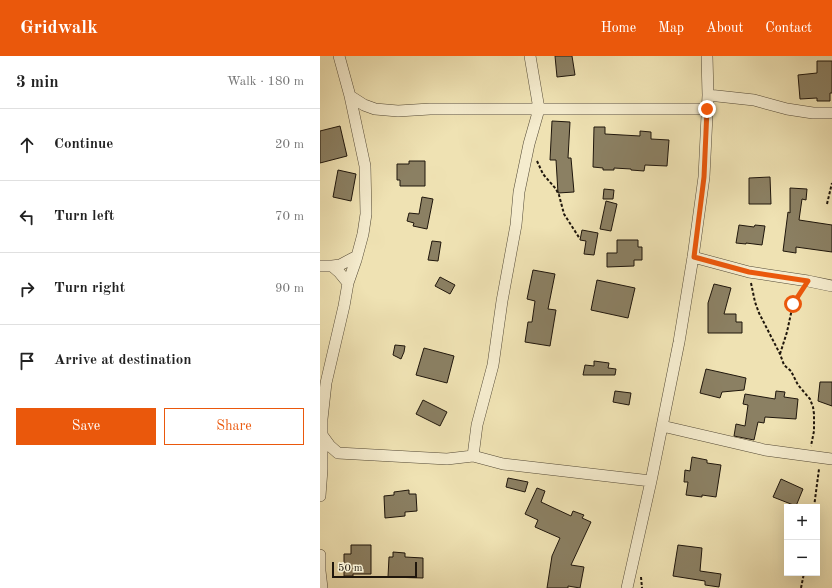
<!DOCTYPE html>
<meta charset="utf-8">
<style>
body{margin:0;font-family:"Old Standard TT",serif;background:#f6f6f6;color:#222}
.controls{position:absolute;right:12px;bottom:12px;display:grid;overflow:hidden;border-radius:0px;box-shadow:0 4px 16px #0002}
.controls button{width:36px;height:36px;display:grid;place-items:center;padding:0;border:0;border-bottom:1px solid #e0e0e0;background:#fff;color:#222;font:20px sans-serif}
.scale{position:absolute;left:12px;bottom:10px;width:85px;box-sizing:border-box;padding-left:4px;border:2px solid #1f160c;border-top:0;font-size:11px;line-height:14px;white-space:nowrap;color:#1f160c;-webkit-text-stroke:3px #f5ecce;paint-order:stroke}
.stop{position:absolute;width:12px;height:12px;margin:-9px;border:3px solid #ea580c;border-radius:50%;background:#fff}
.stop.end{background:#ea580c;border-color:#fff;box-shadow:0 1px 4px #0008}
.list{margin:0;padding:0;list-style:none}
h2{display:flex;justify-content:space-between;align-items:center;height:52px;margin:0;padding:0 16px;font-size:17px}
h2 small{font-size:13px;font-weight:400;color:#767676}
.list li{display:grid;grid-template-columns:26px 1fr auto;gap:12px;align-items:center;box-sizing:border-box;height:72px;padding:0 16px;border-top:1px solid #e0e0e0}
.list b{display:block;font-size:15px;white-space:nowrap}
.list em{font-size:13px;font-style:normal;color:#767676}
.actions{display:flex;gap:8px;padding:12px 16px}
.actions a{flex:1;padding:9px 0;border:1px solid #ea580c;border-radius:0px;text-align:center;font-size:14px;color:#ea580c}
.actions .main{background:#ea580c;color:#fff}
.icon{flex:none;width:22px;height:22px;fill:none;stroke:currentColor;stroke-width:2;stroke-linecap:round;stroke-linejoin:round}
.map{position:relative;flex:none;width:512px;height:532px;overflow:hidden}
header{display:flex;align-items:center;gap:24px;box-sizing:border-box;height:56px;padding:0 20px;background:#ea580c;color:#fff}
header strong{font-size:19px}
nav{display:flex;gap:22px;margin-inline-start:auto;font-size:14px}
main{display:flex}
aside{flex:1;background:#fff}
.map>svg:first-child{display:block}
.building{fill:#8b8063;stroke:#1f160c}
.lines{fill:none;stroke-linecap:round;stroke-linejoin:round}
.street-casing{stroke:#534936;stroke-width:12}
.path{stroke:#1f160c;stroke-width:2;stroke-dasharray:3 2;stroke-linecap:butt}
.street{stroke:#f5ecce;stroke-width:11}
.route{stroke:#ea580c;stroke-width:5}
</style>
<header>
<strong>Gridwalk</strong>
<nav><a>Home</a><a>Map</a><a>About</a><a>Contact</a></nav>
</header>
<main>
<aside>
<h2>3 min<small>Walk · 180 m</small></h2>
<ul class="list">
<li><svg class="icon" aria-label="ahead" viewBox="0 0 24 24"><path d="M12 20V5M6 11l6-6 6 6"/></svg><div><b>Continue</b></div><em>20 m</em></li>
<li><svg class="icon" aria-label="left" viewBox="0 0 24 24"><path d="M17 20v-9H6M10 6l-5 5 5 5"/></svg><div><b>Turn left</b></div><em>70 m</em></li>
<li><svg class="icon" aria-label="right" viewBox="0 0 24 24"><path d="M7 20v-9h11M14 6l5 5-5 5"/></svg><div><b>Turn right</b></div><em>90 m</em></li>
<li><svg class="icon" aria-label="arrive" viewBox="0 0 24 24"><path d="M6 21V4h12l-3 4 3 4H6"/></svg><div><b>Arrive at destination</b></div></li>
</ul>
<div class="actions"><a class="main">Save</a><a>Share</a></div>
</aside>
<div class="map">
<svg width="512" height="532" viewBox="0 0 512 532">
<rect width="100%" height="100%" fill="#efe2b3"/>
<filter id="stains"><feTurbulence type="fractalNoise" baseFrequency=".005" numOctaves="4"/><feColorMatrix values="0 0 0 0 .2 0 0 0 0 .09 0 0 0 0 .02 0 0 0 .5 -.17"/></filter>
<radialGradient id="worn" r=".72"><stop offset=".6" stop-color="#630" stop-opacity="0"/><stop offset="1" stop-color="#630" stop-opacity=".3"/></radialGradient>
<path class="building" d="M 235,0 L 252,0 L 255,19 L 237,21 Z
M 497,5 L 512,5 L 512,37 L 510,37 L 510,45 L 497,45 L 497,42 L 480,43 L 478,19 L 497,17 Z
M 232,65 L 250,66 L 248,102 L 251,102 L 254,136 L 238,137 L 236,104 L 230,104 Z
M 20,70 L 27,100 L 0,107 L 0,75 Z
M 274,71 L 285,71 L 285,78 L 320,80 L 320,75 L 331,76 L 331,83 L 349,84 L 347,110 L 325,109 L 324,115 L 311,114 L 311,113 L 294,112 L 294,114 L 283,114 L 283,112 L 273,111 Z
M 89,105 L 105,105 L 105,130 L 80,130 L 80,124 L 77,124 L 77,108 L 89,108 Z
M 18,114 L 36,118 L 31,145 L 13,141 Z
M 450,121 L 451,148 L 429,148 L 429,122 Z
M 470,132 L 487,133 L 486,144 L 482,143 L 479,164 L 512,169 L 512,196 L 476,191 L 476,197 L 463,195 L 468,156 L 470,157 Z
M 284,133 L 294,134 L 293,143 L 283,143 Z
M 102,141 L 113,143 L 107,173 L 93,170 L 94,167 L 87,165 L 89,157 L 99,158 Z
M 286,145 L 297,148 L 291,175 L 280,173 Z
M 419,169 L 434,171 L 435,169 L 445,170 L 442,189 L 426,187 L 426,188 L 416,187 Z
M 262,174 L 278,177 L 274,199 L 264,198 L 266,185 L 260,184 Z
M 297,184 L 318,184 L 318,191 L 322,191 L 322,204 L 314,204 L 314,210 L 287,211 L 287,197 L 297,197 Z
M 112,185 L 121,186 L 118,205 L 108,204 Z
M 213,214 L 235,218 L 228,253 L 236,254 L 230,290 L 205,286 L 208,266 L 212,266 L 215,245 L 207,243 Z
M 120,221 L 135,229 L 130,238 L 115,230 Z
M 277,224 L 315,232 L 308,262 L 271,254 Z
M 394,228 L 411,232 L 404,258 L 416,258 L 416,266 L 422,266 L 422,277 L 388,277 L 388,247 Z
M 75,289 L 85,290 L 84,296 L 81,303 L 73,299 Z
M 104,292 L 134,300 L 127,327 L 96,319 Z
M 274,305 L 289,307 L 288,312 L 296,313 L 295,319 L 263,319 L 265,309 L 274,310 Z
M 386,313 L 426,322 L 424,334 L 402,336 L 400,342 L 380,337 Z
M 500,326 L 512,326 L 512,350 L 498,345 Z
M 295,335 L 311,337 L 309,349 L 293,346 Z
M 456,335 L 465,336 L 464,341 L 478,343 L 476,363 L 445,361 L 444,367 L 438,366 L 434,384 L 414,380 L 416,368 L 425,370 L 428,349 L 423,348 L 425,338 L 455,343 Z
M 103,344 L 127,356 L 120,370 L 96,358 Z
M 372,401 L 387,404 L 387,407 L 401,409 L 396,441 L 382,439 L 382,441 L 366,439 L 368,426 L 364,426 L 365,414 L 370,415 Z
M 188,422 L 208,426 L 205,436 L 186,431 Z
M 461,423 L 483,433 L 476,450 L 453,441 Z
M 217,432 L 225,435 L 221,446 L 251,460 L 253,455 L 264,459 L 262,462 L 271,466 L 251,509 L 264,511 L 260,532 L 248,530 L 248,532 L 227,532 L 232,500 L 240,482 L 215,471 L 218,464 L 205,458 Z
M 89,434 L 89,438 L 96,438 L 97,455 L 85,456 L 85,460 L 65,462 L 64,440 L 74,439 L 74,436 Z
M 31,489 L 51,489 L 51,518 L 33,518 L 33,520 L 24,520 L 24,498 L 31,498 Z
M 358,489 L 382,492 L 380,515 L 401,518 L 399,531 L 385,529 L 385,525 L 353,520 Z
M 73,496 L 85,497 L 85,501 L 103,502 L 103,522 L 68,521 L 69,501 L 73,501 Z"/>
<g class="lines">
<defs>
<path id="street" d="M 19,0 L 30,40 L 44,49 L 55,53 L 78,55 L 110,53 L 387,53
M 388,39 L 434,44 L 467,53 L 493,57 L 512,57
M 373,201 L 429,216 L 488,225 L 512,230
M 0,210 L 12,210 L 19,216 L 28,227 L 24,250 L 6,327 L 2,363 L 2,379 L 10,390 L 18,397 L 127,403 L 153,400 L 183,408 L 331,425
M 12,210 L 20,209 L 37,200
M 28,227 L 36,204 L 43,178 L 46,158 L 45,110 L 30,40
M 342,370 L 445,394 L 512,403
M 153,400 L 157,369 L 173,309 L 182,245 L 196,169 L 199,136 L 209,88 L 219,53 L 210,0
M 0,440 L 2,413 L 2,379
M 0,499 L 0,515 L 2,532
M 307,532 L 331,425 L 359,286 L 373,201 L 384,121 L 388,39 L 387,0"/>
</defs>
<use href="#street" class="street-casing"/>
<path class="path" d="M 217,105 L 223,118 L 236,133 L 239,139 L 244,158 L 260,183
M 507,148 L 512,127
M 431,227 L 435,246 L 439,257 L 460,298 L 464,309 L 471,315 L 478,329 L 490,343 L 493,351 L 494,358 L 494,375 L 491,390
M 460,298 L 467,276 L 473,248 L 481,236
M 494,451 L 499,413
M 321,521 L 322,532
M 481,532 L 484,517"/>
<use href="#street" class="street"/>
</g>
<g class="lines">
<path class="route" d="M 387,53 L 384,121 L 374,201 L 429,216 L 488,225 L 473,248"/>
</g>
<rect width="100%" height="100%" filter="url(#stains)"/>
<rect width="100%" height="100%" fill="url(#worn)"/>
</svg>
<div class="controls">
<button>+</button>
<button>−</button>
</div>
<div class="scale">50 m</div>
<div class="stop" style="left:473px;top:248px"></div>
<div class="stop end" style="left:387px;top:53px"></div>
</div>
</main>
